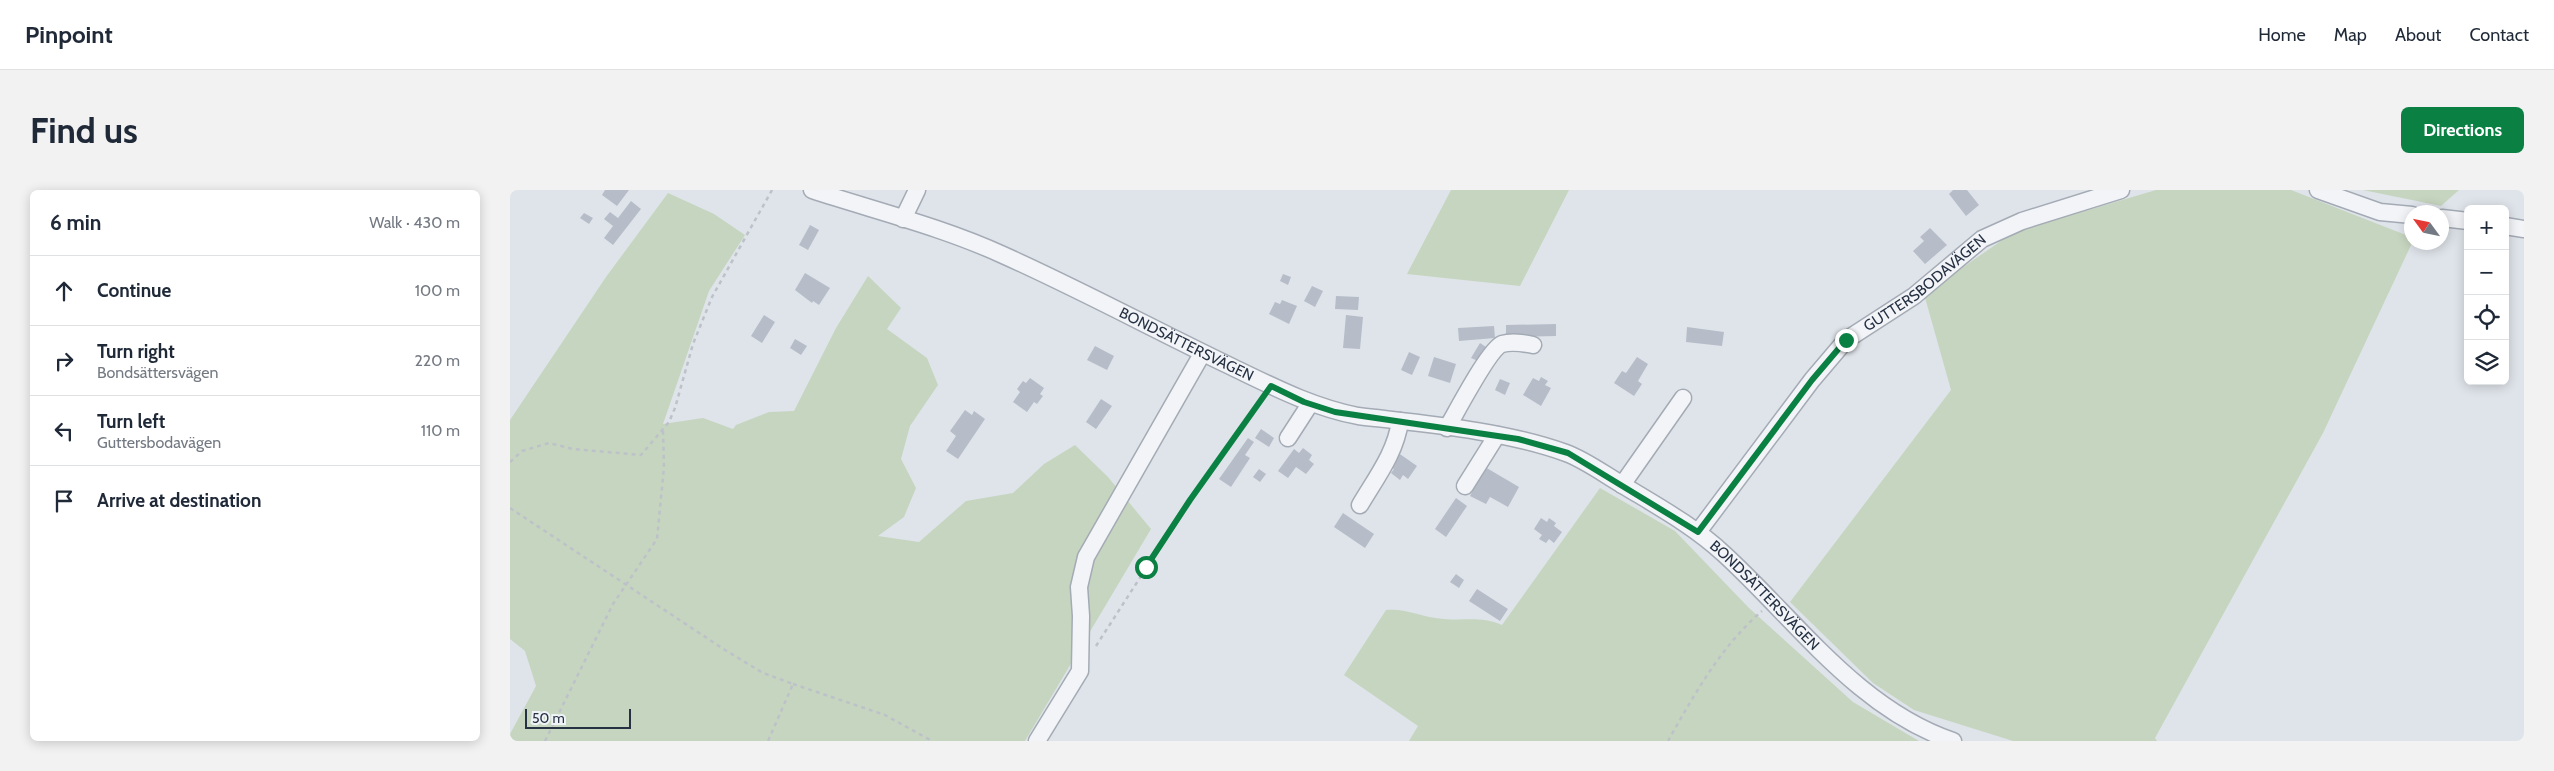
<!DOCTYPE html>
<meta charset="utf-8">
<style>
body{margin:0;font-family:Cabin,sans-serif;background:#f2f2f3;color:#1f2937}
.controls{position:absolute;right:15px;top:15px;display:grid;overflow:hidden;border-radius:8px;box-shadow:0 2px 12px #0003}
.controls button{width:45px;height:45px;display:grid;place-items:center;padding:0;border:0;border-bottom:1px solid #e0e1e3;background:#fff;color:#1f2937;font:25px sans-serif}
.compass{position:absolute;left:1894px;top:15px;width:45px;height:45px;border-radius:50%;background:#fff;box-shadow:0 2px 12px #0003;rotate:303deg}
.scale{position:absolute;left:15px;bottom:12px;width:106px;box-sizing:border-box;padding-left:5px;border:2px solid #263243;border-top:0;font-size:14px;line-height:18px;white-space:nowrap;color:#263243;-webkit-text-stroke:4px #eff3f7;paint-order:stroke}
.stop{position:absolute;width:15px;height:15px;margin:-11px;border:4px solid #0b8043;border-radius:50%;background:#fff}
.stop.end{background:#0b8043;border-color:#fff;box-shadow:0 1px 5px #0008}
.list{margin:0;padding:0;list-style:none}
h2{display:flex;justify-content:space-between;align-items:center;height:65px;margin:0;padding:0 20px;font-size:21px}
h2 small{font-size:16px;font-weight:400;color:#747a83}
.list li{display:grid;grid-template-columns:32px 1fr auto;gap:15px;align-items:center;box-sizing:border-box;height:70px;padding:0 20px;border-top:1px solid #e0e1e3}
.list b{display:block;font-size:19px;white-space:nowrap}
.list p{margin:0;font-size:16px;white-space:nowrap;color:#747a83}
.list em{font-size:16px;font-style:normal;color:#747a83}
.icon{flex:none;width:28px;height:28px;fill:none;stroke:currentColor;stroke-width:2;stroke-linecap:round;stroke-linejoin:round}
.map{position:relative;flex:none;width:2014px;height:551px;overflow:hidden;border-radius:8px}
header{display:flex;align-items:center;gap:30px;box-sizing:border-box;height:70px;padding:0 25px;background:#fff;border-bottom:1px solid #e0e1e3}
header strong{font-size:24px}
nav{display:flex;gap:28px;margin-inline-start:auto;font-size:18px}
.intro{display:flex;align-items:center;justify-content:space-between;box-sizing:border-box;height:120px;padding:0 30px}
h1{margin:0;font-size:35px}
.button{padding:12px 22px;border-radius:8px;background:#0b8043;color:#fff;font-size:18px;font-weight:700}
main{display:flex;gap:30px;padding:0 30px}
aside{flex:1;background:#fff;border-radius:8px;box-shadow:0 2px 12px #0003}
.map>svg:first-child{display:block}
.green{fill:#c6d5bf}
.building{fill:#b6bdc8}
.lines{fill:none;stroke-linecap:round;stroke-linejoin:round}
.minor-casing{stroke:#a4abb5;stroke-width:19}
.path{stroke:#bdc2c9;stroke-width:2.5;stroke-dasharray:4 4;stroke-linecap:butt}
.minor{stroke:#f2f4f8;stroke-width:16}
.route{stroke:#0b8043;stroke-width:6}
.labels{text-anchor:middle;stroke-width:4;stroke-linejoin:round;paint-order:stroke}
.street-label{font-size:15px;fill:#263243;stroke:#eff3f7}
</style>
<header>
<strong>Pinpoint</strong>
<nav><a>Home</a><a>Map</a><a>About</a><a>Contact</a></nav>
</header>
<div class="intro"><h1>Find us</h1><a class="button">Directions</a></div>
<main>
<aside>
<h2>6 min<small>Walk · 430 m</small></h2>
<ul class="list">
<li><svg class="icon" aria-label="ahead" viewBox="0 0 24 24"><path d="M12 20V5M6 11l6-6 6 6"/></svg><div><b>Continue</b></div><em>100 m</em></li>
<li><svg class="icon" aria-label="right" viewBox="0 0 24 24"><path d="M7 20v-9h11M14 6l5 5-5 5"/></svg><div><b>Turn right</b><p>Bondsättersvägen</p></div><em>220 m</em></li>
<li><svg class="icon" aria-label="left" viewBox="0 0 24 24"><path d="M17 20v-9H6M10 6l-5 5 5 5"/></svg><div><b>Turn left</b><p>Guttersbodavägen</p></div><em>110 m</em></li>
<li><svg class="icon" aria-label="arrive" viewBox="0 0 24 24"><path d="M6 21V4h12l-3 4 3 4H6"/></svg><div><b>Arrive at destination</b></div></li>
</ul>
</aside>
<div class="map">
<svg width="2014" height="551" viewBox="0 0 2014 551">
<rect width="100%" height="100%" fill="#dfe4ea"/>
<path class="green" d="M 941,0 L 1059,0 L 1010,96 L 897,84 Z
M 1646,0 L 1781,0 L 1901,47 L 1902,53 L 1813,243 L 1645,548 L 1647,551 L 1503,551 L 1404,520 L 1363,493 L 1280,412 L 1441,200 L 1414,104 L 1504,42 Z
M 1853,0 L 1949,0 L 1931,16 Z
M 158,3 L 204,24 L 235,45 L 199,101 L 153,234 L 193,228 L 223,239 L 226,235 L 259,222 L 284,221 L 326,138 L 358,86 L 391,118 L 377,139 L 417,168 L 428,195 L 400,236 L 391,269 L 406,298 L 394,327 L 368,346 L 409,352 L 456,311 L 503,303 L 534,274 L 565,255 L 598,287 L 641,339 L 515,551 L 0,551 L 0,544 L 26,496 L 15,461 L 0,449 L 0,230 L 96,87 Z
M 1090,298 L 1165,341 L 1239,418 L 1343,512 L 1409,551 L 899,551 L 908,536 L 834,485 L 876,420 C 896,418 914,428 934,429 C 956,431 971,426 992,435 Z"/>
<path class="building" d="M 95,0 L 119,0 L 107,16 L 92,5 Z
M 1443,0 L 1457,0 L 1469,15 L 1456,26 L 1439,4 Z
M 121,11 L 131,19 L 103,55 L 94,48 L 103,36 L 94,29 L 100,22 L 108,28 Z
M 74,23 L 83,28 L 79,34 L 70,28 Z
M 300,35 L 309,40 L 298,60 L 289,55 Z
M 1420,38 L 1437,55 L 1415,74 L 1403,61 L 1414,51 L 1410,47 Z
M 295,83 L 320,98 L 309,115 L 303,111 L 302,113 L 285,100 Z
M 773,84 L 781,87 L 778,95 L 770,91 Z
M 802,96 L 813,101 L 805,117 L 794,111 Z
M 826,106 L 849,107 L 848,120 L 825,119 Z
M 772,110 L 787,116 L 779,134 L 759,124 L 765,112 L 770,114 Z
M 254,125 L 265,132 L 252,153 L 241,146 Z
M 836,125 L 853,127 L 850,159 L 833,158 Z
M 1046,134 L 1046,146 L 996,147 L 996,135 Z
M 984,136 L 985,148 L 949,151 L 948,138 Z
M 1177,137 L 1214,142 L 1212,156 L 1176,152 Z
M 285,149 L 297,156 L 291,165 L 280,158 Z
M 970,153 L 976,157 L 968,171 L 961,168 Z
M 585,156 L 604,166 L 597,180 L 577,170 Z
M 899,162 L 910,167 L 902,185 L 891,180 Z
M 924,167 L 946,174 L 940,193 L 918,186 Z
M 1127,167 L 1138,174 L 1128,191 L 1132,194 L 1124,206 L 1104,193 L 1112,181 L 1116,183 Z
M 1031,187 L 1038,191 L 1035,195 L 1041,198 L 1031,216 L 1013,205 L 1023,188 L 1029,191 Z
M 520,188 L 534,198 L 530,204 L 533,206 L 527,214 L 524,212 L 517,222 L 503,212 L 510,202 L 507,199 L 513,191 L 516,193 Z
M 990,189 L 1000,193 L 995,205 L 985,200 Z
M 591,209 L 602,216 L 586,239 L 576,232 Z
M 455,220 L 462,225 L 464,221 L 475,229 L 448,269 L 436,261 L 446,246 L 440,241 Z
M 751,239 L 764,248 L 759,257 L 745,248 Z
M 738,248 L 744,252 L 735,265 L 740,268 L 721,297 L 709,289 Z
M 793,258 L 802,265 L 799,270 L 804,274 L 796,284 L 786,277 L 778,288 L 768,281 L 784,259 L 789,263 Z
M 887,262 L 907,276 L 898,289 L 893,285 L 890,290 L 881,283 L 884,279 L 878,275 Z
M 975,277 L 1009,297 L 998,317 L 980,307 L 976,314 L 960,306 Z
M 749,279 L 756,284 L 750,292 L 743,287 Z
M 946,308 L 957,316 L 936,347 L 925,339 Z
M 833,323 L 864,344 L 855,358 L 824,337 Z
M 1031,328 L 1037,332 L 1039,328 L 1046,333 L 1044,336 L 1052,342 L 1044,353 L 1039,349 L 1036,353 L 1029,349 L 1032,345 L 1024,339 Z
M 946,384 L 954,390 L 949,398 L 940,392 Z
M 967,399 L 998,419 L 990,431 L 959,411 Z"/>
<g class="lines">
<defs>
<g id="minor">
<path id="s1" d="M 302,0 C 366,21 432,37 493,65 C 569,99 643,139 718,175 C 760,195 801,217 848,226 C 915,234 992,240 1056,263 C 1075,270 1094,284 1111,294 C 1147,316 1184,336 1214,364 C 1286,430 1348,519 1443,551"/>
<path d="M 1808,0 L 1870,22 L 1902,25"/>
<path d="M 1932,28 L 1958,31"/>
<path d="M 393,29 L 407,0"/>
<path d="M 1995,36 L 2014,39"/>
<path d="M 937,238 C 946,223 979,159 992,154 C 1002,151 1013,153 1023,155"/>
<path d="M 778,248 L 800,214"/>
<path d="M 1112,295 L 1173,208"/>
<path d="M 955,296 L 987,245"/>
<path d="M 850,315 C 866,288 886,262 890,231"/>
<path id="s2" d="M 1188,342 L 1302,190 L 1336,150 L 1404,106 L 1472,49 L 1512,31 L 1611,0"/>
<path d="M 527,551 L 570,481 L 571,426 L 569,397 L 576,367 L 692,164"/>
</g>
</defs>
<use href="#minor" class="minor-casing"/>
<path class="path" d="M 0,272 L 12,261 L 39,253 L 63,259 L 131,265 L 159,232 L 165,218 L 183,154 L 202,107 L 262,0
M 0,318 L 215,460 L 253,483 L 283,494 L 258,551
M 586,456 L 680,310 L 753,207
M 283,494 L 375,525 L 422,551
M 35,551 L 103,414 L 147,349 L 154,277 L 153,241
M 1158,551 C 1184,505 1211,456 1252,421"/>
<use href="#minor" class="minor"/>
</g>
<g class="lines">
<path class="route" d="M 636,377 L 680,310 L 761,196 L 794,212 L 825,222 L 1008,249 L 1058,263 L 1188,342 L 1302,190 L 1336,150"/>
</g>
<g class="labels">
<g class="street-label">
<text dy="5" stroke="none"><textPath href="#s2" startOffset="340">GUTTERSBODAVÄGEN</textPath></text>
<text dy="5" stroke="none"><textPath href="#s1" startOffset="406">BONDSÄTTERSVÄGEN</textPath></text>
<text dy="5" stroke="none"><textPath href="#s1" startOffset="1050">BONDSÄTTERSVÄGEN</textPath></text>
</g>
</g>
</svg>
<div class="controls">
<button>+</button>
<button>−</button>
<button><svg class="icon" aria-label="locate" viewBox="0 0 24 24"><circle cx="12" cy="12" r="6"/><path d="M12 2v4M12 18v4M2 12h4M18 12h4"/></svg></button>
<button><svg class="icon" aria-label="layers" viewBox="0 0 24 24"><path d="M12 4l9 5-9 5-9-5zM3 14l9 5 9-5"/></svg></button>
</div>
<svg class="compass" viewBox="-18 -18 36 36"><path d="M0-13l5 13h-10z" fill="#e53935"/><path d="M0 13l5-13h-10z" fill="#747a83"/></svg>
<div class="scale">50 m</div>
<div class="stop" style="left:636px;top:377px"></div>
<div class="stop end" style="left:1336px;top:150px"></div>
</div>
</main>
